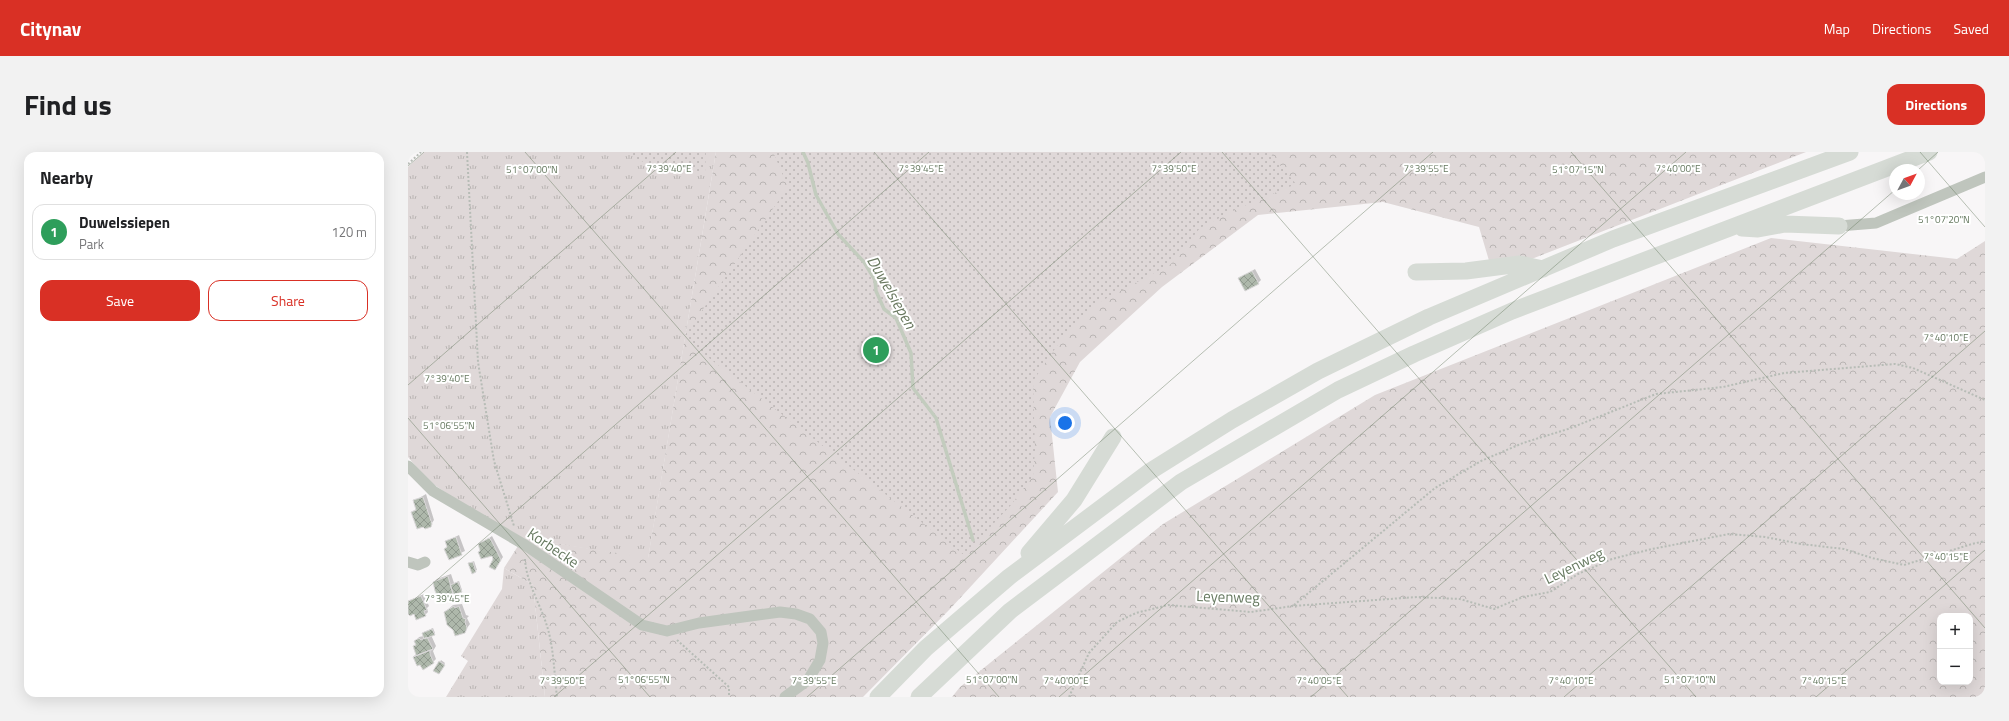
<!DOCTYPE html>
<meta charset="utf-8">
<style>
body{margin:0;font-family:"Titillium Web",sans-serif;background:#f2f2f2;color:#202124}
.controls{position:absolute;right:12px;bottom:12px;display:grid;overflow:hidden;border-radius:8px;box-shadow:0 4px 16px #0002}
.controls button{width:36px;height:36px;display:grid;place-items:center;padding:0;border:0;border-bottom:1px solid #e0e0e0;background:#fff;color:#202124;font:20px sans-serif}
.compass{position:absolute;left:1481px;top:12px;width:36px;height:36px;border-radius:50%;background:#fff;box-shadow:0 4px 16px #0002;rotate:49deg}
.you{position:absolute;left:657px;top:271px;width:14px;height:14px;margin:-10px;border:3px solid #fff;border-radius:50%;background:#1a73e8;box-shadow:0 0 0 6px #1a73e833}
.badge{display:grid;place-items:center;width:26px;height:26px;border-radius:50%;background:#d93025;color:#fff;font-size:13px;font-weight:700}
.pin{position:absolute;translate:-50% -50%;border:2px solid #fff;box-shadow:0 1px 4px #0006}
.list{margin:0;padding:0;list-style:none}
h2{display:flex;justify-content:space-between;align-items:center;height:52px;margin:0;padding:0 16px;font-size:17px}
h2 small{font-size:13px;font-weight:400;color:#757577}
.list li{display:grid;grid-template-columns:26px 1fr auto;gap:12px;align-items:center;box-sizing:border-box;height:56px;margin:0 8px 8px;padding:0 8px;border:1px solid #e0e0e0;border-radius:12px}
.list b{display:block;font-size:15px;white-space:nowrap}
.list p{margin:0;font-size:13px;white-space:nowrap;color:#757577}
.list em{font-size:13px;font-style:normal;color:#757577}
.actions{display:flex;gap:8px;padding:12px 16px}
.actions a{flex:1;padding:9px 0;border:1px solid #d93025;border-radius:12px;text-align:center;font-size:14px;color:#d93025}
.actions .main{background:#d93025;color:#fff}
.map{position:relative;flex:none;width:1577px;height:545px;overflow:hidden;border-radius:12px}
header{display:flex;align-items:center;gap:24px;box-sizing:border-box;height:56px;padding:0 20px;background:#d93025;color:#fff}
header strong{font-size:19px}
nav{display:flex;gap:22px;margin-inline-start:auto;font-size:14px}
.intro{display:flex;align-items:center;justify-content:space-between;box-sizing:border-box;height:96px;padding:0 24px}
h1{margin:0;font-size:28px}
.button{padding:10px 18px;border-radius:12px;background:#d93025;color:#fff;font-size:14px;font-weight:700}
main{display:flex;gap:24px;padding:0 24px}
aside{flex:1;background:#fff;border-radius:12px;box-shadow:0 4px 16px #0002}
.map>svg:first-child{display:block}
.grass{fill:url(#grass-tufts)}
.forest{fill:url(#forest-crowns);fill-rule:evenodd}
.park{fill:url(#park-dots)}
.shadow{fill:#0003}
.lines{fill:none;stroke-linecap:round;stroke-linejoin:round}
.stream{stroke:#c3ccbe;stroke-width:3.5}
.building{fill:url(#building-cross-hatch);stroke:#dad8d9}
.path{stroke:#b7bcb6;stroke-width:2;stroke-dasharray:2 2;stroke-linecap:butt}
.minor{stroke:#bfc5bd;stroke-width:11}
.highway{stroke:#d6dbd5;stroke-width:17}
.ticks{fill:none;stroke:#667960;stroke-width:1;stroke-opacity:0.45}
.labels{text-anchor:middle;stroke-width:4;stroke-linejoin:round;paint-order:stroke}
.street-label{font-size:15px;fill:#667960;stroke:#fff}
.water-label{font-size:16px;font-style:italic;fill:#6a7960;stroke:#fff}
.ticks-label{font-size:10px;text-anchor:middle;fill:#667960;stroke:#fff;stroke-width:4;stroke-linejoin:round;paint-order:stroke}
</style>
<header>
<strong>Citynav</strong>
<nav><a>Map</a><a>Directions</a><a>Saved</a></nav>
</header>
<div class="intro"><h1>Find us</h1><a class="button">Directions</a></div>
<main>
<aside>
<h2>Nearby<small></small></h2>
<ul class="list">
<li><span class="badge" style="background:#2e9e5b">1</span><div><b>Duwelssiepen</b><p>Park</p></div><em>120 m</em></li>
</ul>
<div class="actions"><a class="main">Save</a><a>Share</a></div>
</aside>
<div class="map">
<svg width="1577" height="545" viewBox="0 0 1577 545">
<defs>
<pattern id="grass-tufts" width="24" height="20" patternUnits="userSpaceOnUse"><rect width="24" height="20" fill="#dfd8d8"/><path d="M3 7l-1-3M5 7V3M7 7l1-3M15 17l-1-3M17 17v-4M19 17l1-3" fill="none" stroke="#b9b4b3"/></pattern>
<pattern id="forest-crowns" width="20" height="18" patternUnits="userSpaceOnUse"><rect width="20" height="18" fill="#dfd8d8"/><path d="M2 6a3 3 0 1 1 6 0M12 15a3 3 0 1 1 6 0" fill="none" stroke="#b9b4b3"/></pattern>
<pattern id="park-dots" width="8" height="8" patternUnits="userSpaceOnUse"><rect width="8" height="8" fill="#dfd8d8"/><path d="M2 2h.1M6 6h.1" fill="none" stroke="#b9b4b3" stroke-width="1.8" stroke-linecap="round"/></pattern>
<pattern id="building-cross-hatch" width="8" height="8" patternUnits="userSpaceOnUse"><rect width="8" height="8" fill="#aeb8ab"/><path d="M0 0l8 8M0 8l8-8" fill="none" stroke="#919a8f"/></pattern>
</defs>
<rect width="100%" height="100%" fill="#f8f6f7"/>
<path class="grass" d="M 16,0 L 308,0 L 240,407 L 115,386 L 58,354 L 19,328 L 0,305 L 0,15 Z
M 96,416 L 125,433 L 137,545 L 38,545 L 60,509 L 53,504 L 94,437 Z"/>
<path class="forest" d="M 308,0 L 1398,0 L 1085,122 L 1071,75 L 975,50 L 850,63 L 754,135 L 672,210 L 642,265 L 650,340 L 542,457 L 455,545 L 137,545 L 125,433 L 96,416 L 115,386 L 240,406 Z
M 1363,86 L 1549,107 L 1577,89 L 1577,545 L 544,545 L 552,535 L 755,372 L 967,243 ZM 1532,464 L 1562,464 L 1562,530 L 1532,530 Z"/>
<path class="park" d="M 222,0 L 298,0 L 297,21 L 259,21 L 227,6 Z
M 365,0 L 861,0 L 888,32 L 829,57 L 792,76 L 763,112 L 686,153 L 657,182 L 625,229 L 627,299 L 625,324 L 603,353 L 556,403 L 275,186 L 380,35 Z"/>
<path class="shadow" d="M 847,117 L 853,128 L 850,131 L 832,126 Z
M 18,342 L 26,368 L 22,374 L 9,376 L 4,360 L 9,356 L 6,349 Z
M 51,383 L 57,399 L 42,406 L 39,389 Z
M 84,384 L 95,405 L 87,417 L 84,402 L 71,393 Z
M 66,409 L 69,418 L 64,420 L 61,412 Z
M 43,422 L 46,431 L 51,429 L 54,438 L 46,440 L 43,443 L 26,430 L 29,427 Z
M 16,442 L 21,454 L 19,456 L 20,460 L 17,463 L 0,449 Z
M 54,452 L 58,463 L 61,464 L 59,466 L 62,472 L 56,480 L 37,460 L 45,453 Z
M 25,476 L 27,481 L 23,483 L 28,494 L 25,499 L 28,507 L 25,510 L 6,505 L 9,502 L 6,494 L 11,485 L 16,484 L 16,480 Z
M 33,508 L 37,511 L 32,520 L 32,510 Z"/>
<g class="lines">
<path class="stream" d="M 395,0 L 400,11 L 408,43 L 430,82 L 456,110 L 467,128 L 468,139 L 476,157 L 488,166 L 503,201 L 505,236 L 528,266 L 565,388"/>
</g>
<path class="building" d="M 844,119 L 851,132 L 837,139 L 830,126 Z
M 15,345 L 24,372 L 23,375 L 17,377 L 15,375 L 9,377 L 3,360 L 8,358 L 5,348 Z
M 48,385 L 54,403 L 41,408 L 36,397 L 39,395 L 37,389 Z
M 81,386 L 83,388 L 93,408 L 87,418 L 81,415 L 85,407 L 84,404 L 73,407 L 70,400 L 72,399 L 70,392 Z
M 65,410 L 68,420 L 64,422 L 60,411 Z
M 40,424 L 45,442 L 43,444 L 37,445 L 35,447 L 31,447 L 27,439 L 25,430 Z
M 50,430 L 54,440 L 46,443 L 42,433 Z
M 13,444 L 19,458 L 16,459 L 18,464 L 8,468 L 6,462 L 2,464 L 0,462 L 0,449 Z
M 46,454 L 47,456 L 51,454 L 55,466 L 58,467 L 57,470 L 59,476 L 57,481 L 47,484 L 45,478 L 39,473 L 36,460 Z
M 24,477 L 27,483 L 16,487 L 14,481 Z
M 11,486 L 13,488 L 19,485 L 25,497 L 5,505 L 8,503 L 5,494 L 8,493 L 6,489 Z
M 25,497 L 22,499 L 22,502 L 26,511 L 15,518 L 12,513 L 9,514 L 5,505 Z
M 31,509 L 37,513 L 31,522 L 25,519 Z"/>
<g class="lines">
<path class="path" d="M 59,0 L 70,210 L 86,309 L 106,374
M 0,12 L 13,0
M 117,407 C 118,429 131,450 138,471 C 146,494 146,521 149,545
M 886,453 L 1027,336 L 1073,309 L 1115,291 L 1160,277 L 1248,242 L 1315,235 L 1376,221 L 1487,212 L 1505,216 L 1577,248
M 269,488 L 321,535 L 321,545
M 661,545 L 681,501 L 709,470 L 728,461 L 760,453 L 843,460 L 885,454 L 1009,445 L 1052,447 L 1086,457 L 1115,445 L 1142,440 L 1170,422 L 1204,407 L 1244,397 L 1321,382 L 1357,385 L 1393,392 L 1436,397 L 1464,406 L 1496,413 L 1564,392 L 1577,389"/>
<path class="minor" d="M 1431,74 L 1468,71 L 1577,25
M 0,314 L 25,339 L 117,393 L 234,473 L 259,479 L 291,471 L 372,460 L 388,462 L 402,467 L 413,480 L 415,491 L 412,508 L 400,528 L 377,545
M 0,410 L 10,413 L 17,410"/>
<path class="highway" d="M 1334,76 L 1350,77 L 1377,72 L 1431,74
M 1008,120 L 1058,119 L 1112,112 L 1135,117
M 621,401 L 666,348 L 705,285
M 470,545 L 518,496 L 601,425 L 741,320 L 824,268 L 910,219 L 1021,165 L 1205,87 L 1442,0
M 511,545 L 602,459 L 773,330 L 930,238 L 1006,202 L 1104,159 L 1521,0"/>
</g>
<path class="ticks" d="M 117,0 L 591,545M 466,0 L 940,545M 814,0 L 1288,545M 1163,0 L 1577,476M 1512,0 L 1577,75M 0,14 L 16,0M 1510,18 L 1530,0M 0,233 L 268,0M 0,266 L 242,545M 0,453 L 521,0M 146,545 L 773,0M 399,545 L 1025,0M 651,545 L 1278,0M 903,545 L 1487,38M 1156,545 L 1577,179M 1408,545 L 1577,398"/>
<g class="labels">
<g class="street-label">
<text transform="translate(145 396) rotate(34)" y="5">Korbecke</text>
<text transform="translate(1166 414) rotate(-26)" y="5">Leyenweg</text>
<text transform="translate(820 445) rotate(2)" y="5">Leyenweg</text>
</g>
<g class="water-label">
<text transform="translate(484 140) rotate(60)" y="6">Duwelsiepen</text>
</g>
</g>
<g class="ticks-label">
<text x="261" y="20">7°39'40"E</text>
<text x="513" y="20">7°39'45"E</text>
<text x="766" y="20">7°39'50"E</text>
<text x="1018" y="20">7°39'55"E</text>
<text x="1270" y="20">7°40'00"E</text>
<text x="124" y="21">51°07'00"N</text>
<text x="1170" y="21">51°07'15"N</text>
<text x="1536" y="71">51°07'20"N</text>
<text x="1538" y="189">7°40'10"E</text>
<text x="39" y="230">7°39'40"E</text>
<text x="41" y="277">51°06'55"N</text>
<text x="1538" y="408">7°40'15"E</text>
<text x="39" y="450">7°39'45"E</text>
<text x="236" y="531">51°06'55"N</text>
<text x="584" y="531">51°07'00"N</text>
<text x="1282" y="531">51°07'10"N</text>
<text x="154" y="532">7°39'50"E</text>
<text x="406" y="532">7°39'55"E</text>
<text x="658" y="532">7°40'00"E</text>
<text x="911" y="532">7°40'05"E</text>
<text x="1163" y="532">7°40'10"E</text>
<text x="1416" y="532">7°40'15"E</text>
</g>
</svg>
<div class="controls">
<button>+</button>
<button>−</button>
</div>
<svg class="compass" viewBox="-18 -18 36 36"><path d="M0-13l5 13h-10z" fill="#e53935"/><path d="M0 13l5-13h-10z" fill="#757577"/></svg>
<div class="you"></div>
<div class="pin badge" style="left:468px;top:198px;background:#2e9e5b">1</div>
</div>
</main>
